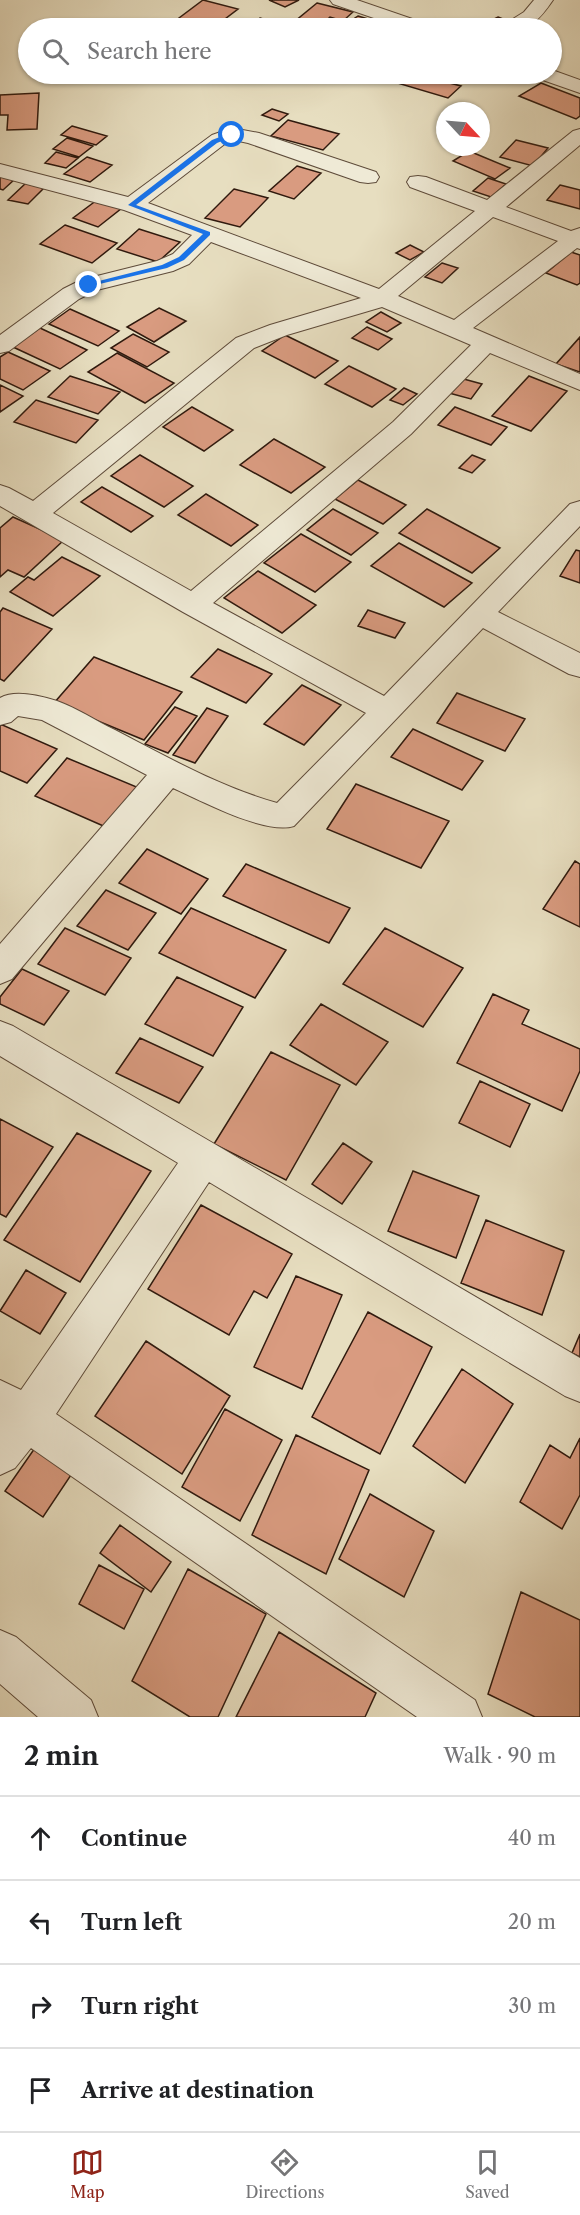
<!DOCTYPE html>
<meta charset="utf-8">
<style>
body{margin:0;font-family:"Libre Caslon Text",serif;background:#f2f2f2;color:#202124}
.compass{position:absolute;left:436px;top:102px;width:54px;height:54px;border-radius:50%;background:#fff;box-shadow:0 2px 4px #0004;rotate:116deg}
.stop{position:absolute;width:18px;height:18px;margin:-14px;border:4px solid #1a73e8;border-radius:50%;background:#fff}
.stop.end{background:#1a73e8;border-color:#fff;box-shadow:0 2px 6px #0008}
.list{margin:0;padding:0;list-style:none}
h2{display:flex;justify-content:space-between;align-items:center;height:78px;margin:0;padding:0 24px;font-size:26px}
h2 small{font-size:20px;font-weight:400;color:#757577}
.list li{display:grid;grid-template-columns:39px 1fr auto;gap:18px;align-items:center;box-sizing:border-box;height:84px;padding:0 24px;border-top:2px solid #e0e0e0}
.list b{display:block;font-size:22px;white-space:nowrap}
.list em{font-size:20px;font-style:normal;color:#757577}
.icon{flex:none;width:33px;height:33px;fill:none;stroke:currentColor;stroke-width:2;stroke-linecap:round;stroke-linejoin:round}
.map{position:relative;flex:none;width:580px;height:1717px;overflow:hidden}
.search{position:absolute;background:#fff;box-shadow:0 2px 4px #0004;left:18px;right:18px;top:18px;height:66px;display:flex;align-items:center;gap:15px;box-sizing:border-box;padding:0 21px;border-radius:33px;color:#757577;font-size:22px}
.sheet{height:414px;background:#fff}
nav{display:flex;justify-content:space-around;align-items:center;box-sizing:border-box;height:84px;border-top:2px solid #e0e0e0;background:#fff;font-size:16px;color:#757577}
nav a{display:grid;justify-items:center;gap:3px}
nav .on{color:#8f2418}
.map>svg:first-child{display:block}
.building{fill:#d99b80;stroke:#301a0e;stroke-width:1.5}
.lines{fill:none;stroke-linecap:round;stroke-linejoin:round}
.street-casing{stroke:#5e4b3a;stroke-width:2}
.street{fill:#efead6;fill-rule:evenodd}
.route{fill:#1a73e8}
</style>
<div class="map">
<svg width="580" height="1717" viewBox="0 0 580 1717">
<rect width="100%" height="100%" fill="#e7dec0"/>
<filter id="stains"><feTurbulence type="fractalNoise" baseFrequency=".00333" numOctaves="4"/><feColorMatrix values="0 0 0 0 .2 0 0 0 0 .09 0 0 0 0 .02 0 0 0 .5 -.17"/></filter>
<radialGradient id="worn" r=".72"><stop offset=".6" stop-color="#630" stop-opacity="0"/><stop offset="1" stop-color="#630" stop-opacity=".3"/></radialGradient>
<path class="building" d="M 203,0 L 238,9 L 213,28 L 167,27 Z
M 269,0 L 299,0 L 285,7 Z
M 317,3 L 353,12 L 343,21 L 330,17 L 318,28 L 294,22 Z
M 358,16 L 388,25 L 383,28 L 372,28 L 349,22 Z
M 498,17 L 513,23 L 502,28 L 476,28 Z
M 260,18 L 285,26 L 282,28 L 245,28 Z
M 404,74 L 415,74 L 461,86 L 448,98 L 394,82 Z
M 541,83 L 580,98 L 580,116 L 576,119 L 519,96 Z
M 39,93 L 37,129 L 7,130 L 8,115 L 0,115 L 0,95 Z
M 272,109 L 288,114 L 279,121 L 262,115 Z
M 288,120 L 339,134 L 323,150 L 271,136 Z
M 72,126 L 107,136 L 96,145 L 61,135 Z
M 67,138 L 93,146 L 79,157 L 53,149 Z
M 516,140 L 548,148 L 533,166 L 500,157 Z
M 469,151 L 510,168 L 495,179 L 453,161 Z
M 56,152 L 78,158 L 66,168 L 45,163 Z
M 87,157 L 112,165 L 90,182 L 64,174 Z
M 297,166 L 321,173 L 294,199 L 269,191 Z
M 0,176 L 15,179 L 3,190 L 0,189 Z
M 488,178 L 506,184 L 491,197 L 473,191 Z
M 27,182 L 46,186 L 28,204 L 8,200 Z
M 560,185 L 580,190 L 580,209 L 547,200 Z
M 234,189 L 268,198 L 240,227 L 205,218 Z
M 97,200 L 122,208 L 98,227 L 73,218 Z
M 65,225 L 117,243 L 92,263 L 40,244 Z
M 139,229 L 180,242 L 158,262 L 117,249 Z
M 410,245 L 424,252 L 410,260 L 396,253 Z
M 571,252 L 580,255 L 580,283 L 577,285 L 546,273 Z
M 442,263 L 458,268 L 442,283 L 425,277 Z
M 159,308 L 186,321 L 154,342 L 127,327 Z
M 70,309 L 119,331 L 98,346 L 49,324 Z
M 381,312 L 401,323 L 387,332 L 366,322 Z
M 367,327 L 392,339 L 378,350 L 352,338 Z
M 40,328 L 87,350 L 60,369 L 13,347 Z
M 133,334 L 169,352 L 147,367 L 111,348 Z
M 285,335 L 338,361 L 315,378 L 262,351 Z
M 580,337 L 580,372 L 556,364 Z
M 8,352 L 50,371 L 23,390 L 0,379 L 0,357 Z
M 117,353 L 174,383 L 145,403 L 88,372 Z
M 349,366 L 396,389 L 372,407 L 325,384 Z
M 70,376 L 120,392 L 98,414 L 48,397 Z
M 529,376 L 567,391 L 531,431 L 492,416 Z
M 460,378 L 482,384 L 471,399 L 449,393 Z
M 0,385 L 23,396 L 0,412 Z
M 404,388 L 417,394 L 403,405 L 390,400 Z
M 36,400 L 98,420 L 76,443 L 14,422 Z
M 192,407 L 233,430 L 204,451 L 163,427 Z
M 455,407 L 507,427 L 491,445 L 438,425 Z
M 274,439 L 325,467 L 291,493 L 240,465 Z
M 140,455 L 193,486 L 164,507 L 111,476 Z
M 472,455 L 485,460 L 472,473 L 459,468 Z
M 358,480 L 406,505 L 383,524 L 335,499 Z
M 102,487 L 153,516 L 131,532 L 81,502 Z
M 206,494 L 258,525 L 231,546 L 178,515 Z
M 333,509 L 378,533 L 351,555 L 307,530 Z
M 427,509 L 500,548 L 472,573 L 399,533 Z
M 13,517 L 64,540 L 24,577 L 8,570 L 0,577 L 0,528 Z
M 301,534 L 351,562 L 315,592 L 264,563 Z
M 399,543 L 472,583 L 444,607 L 371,566 Z
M 576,550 L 580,551 L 580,583 L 560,576 Z
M 62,557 L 100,576 L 53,616 L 10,592 L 28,577 L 34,580 Z
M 258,571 L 316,605 L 282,633 L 224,598 Z
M 3,608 L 52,629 L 4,681 L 0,679 L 0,612 Z
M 368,610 L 405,623 L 395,638 L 358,626 Z
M 218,649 L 272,674 L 246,703 L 191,677 Z
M 94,657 L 182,692 L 144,740 L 54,703 Z
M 302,685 L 341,705 L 304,745 L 264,724 Z
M 457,693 L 525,719 L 505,751 L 437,723 Z
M 175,707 L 197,716 L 168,753 L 145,744 Z
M 207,708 L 228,716 L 195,763 L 173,755 Z
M 0,724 L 57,749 L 27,783 L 0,771 Z
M 413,729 L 483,761 L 462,790 L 391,757 Z
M 67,758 L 139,788 L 108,828 L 35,796 Z
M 356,784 L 449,821 L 421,868 L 327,829 Z
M 147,849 L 208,879 L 181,914 L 119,883 Z
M 575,861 L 580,864 L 580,927 L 543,909 Z
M 246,864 L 350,908 L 329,943 L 223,896 Z
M 106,890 L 156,913 L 128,950 L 77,926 Z
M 191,908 L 286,950 L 255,998 L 159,953 Z
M 65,928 L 131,958 L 105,995 L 38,964 Z
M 385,928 L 463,968 L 423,1027 L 343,984 Z
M 22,969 L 69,991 L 44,1025 L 0,1004 L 0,997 Z
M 177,977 L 243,1007 L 213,1056 L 145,1024 Z
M 493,994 L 529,1010 L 522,1024 L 580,1049 L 580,1071 L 562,1111 L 457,1063 Z
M 321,1004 L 388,1042 L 356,1085 L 290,1045 Z
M 140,1038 L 203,1067 L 179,1103 L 116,1073 Z
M 271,1052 L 340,1085 L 286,1180 L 214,1144 Z
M 480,1081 L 530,1104 L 510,1147 L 459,1123 Z
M 0,1119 L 53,1147 L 6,1217 L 0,1214 Z
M 77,1133 L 151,1171 L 80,1282 L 4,1240 Z
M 343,1143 L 372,1162 L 342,1204 L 312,1184 Z
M 413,1171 L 479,1196 L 456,1258 L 388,1231 Z
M 201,1205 L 292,1254 L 267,1298 L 254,1291 L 229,1335 L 148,1289 Z
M 486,1220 L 564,1251 L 542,1315 L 461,1283 Z
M 26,1270 L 66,1293 L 40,1334 L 0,1311 Z
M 296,1276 L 342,1295 L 302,1389 L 254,1367 Z
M 368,1312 L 432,1347 L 380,1454 L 312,1417 Z
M 580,1334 L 580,1357 L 572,1353 Z
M 146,1341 L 230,1396 L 182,1474 L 95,1416 Z
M 462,1369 L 513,1404 L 465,1483 L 413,1446 Z
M 225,1409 L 282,1440 L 240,1521 L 182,1487 Z
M 296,1435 L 369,1470 L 326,1574 L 252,1535 Z
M 580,1438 L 580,1495 L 562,1529 L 520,1502 L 550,1445 L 570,1458 Z
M 37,1445 L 75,1469 L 43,1517 L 5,1491 Z
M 370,1494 L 434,1531 L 404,1597 L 339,1559 Z
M 120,1525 L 171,1562 L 151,1592 L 100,1553 Z
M 99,1565 L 144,1589 L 124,1629 L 79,1604 Z
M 188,1569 L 266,1614 L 218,1717 L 190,1717 L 132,1681 Z
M 521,1592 L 580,1620 L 580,1717 L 535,1717 L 488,1694 Z
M 279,1632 L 376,1693 L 365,1717 L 236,1717 Z"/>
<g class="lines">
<defs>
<path id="street" d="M 330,0 L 357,0 L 427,24 L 429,28 L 403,28 L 333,4 Z
M 534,0 L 553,0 C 537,23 532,28 503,28 L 505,24 L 524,12 Z
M 552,70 L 580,80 L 580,93 L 537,78 L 534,74 L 552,74 Z
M 232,128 L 259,133 L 376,172 L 379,177 L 376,182 L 368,183 L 360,182 L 248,143 L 234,140 L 226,143 L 148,203 L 379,289 L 475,211 L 410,187 L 407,182 L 410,177 L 418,176 L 426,177 L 487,200 L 573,131 L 580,129 L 580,145 L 506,207 L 571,231 L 580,228 L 580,249 L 577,248 L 473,328 L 580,374 L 580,390 L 490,353 L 411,434 L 213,603 L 384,696 L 570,504 L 580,501 L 580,526 L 498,612 L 580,653 L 580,677 L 569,674 L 483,628 L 294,826 C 265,835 202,801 173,788 L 12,979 L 0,984 L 0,944 L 147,775 L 42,720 L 18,716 L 11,722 L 0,725 L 0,698 C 15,689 41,696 57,701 C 77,708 96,721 115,730 C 167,757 220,787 277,803 L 366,713 L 183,612 L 0,506 L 0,485 L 9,488 L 33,501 L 236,338 L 270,325 L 361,298 L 211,242 L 189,264 L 173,271 L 97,290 L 79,299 L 9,351 L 0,353 L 0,335 L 63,289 L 81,280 L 157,261 L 173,254 L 192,235 L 124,210 L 0,177 L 0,164 L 128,197 L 212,135 ZM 493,217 L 558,241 L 454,320 L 398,296 ZM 382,307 L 471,345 L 393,422 L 191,591 L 53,513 L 254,348 L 287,335 Z
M 0,1021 L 13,1026 L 580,1358 L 580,1402 L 565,1396 L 209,1182 L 56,1414 L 475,1700 L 482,1717 L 417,1717 L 31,1448 L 15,1468 L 0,1475 L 0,1380 L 21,1390 L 178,1163 L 0,1056 Z
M 0,1630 L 16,1637 L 91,1700 L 98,1717 L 38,1717 L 0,1684 Z"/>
</defs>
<use href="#street" class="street-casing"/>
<use href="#street" class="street"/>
</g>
<path class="route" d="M 230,133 L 236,135 L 217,143 L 136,205 L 210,232 L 210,235 L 184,260 L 167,268 L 87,287 L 87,284 L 162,265 L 179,257 L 203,234 L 128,205 L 212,140 Z"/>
<rect width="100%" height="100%" filter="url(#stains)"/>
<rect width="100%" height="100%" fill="url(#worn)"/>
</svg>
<svg class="compass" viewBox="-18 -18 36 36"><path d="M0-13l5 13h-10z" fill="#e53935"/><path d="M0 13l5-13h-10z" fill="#757577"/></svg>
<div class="stop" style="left:232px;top:135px"></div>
<div class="stop end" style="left:89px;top:285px"></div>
<div class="search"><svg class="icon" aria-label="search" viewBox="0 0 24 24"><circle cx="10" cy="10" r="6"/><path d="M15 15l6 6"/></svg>Search here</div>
</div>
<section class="sheet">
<h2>2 min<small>Walk · 90 m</small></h2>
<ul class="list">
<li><svg class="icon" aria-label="ahead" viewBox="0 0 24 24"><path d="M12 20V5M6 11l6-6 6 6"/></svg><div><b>Continue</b></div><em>40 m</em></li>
<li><svg class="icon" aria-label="left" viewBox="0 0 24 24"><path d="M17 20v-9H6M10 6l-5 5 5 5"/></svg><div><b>Turn left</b></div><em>20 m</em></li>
<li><svg class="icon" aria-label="right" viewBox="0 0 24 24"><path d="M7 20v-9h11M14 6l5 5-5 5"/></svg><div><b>Turn right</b></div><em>30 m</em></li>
<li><svg class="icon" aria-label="arrive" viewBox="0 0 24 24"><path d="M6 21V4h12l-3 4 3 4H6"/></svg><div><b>Arrive at destination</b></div></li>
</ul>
</section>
<nav>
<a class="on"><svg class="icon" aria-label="map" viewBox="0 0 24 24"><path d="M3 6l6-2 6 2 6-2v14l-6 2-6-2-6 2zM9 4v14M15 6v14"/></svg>Map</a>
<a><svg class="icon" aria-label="directions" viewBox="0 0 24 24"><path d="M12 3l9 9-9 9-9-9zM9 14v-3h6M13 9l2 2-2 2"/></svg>Directions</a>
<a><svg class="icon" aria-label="saved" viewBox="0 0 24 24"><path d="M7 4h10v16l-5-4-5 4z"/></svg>Saved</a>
</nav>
